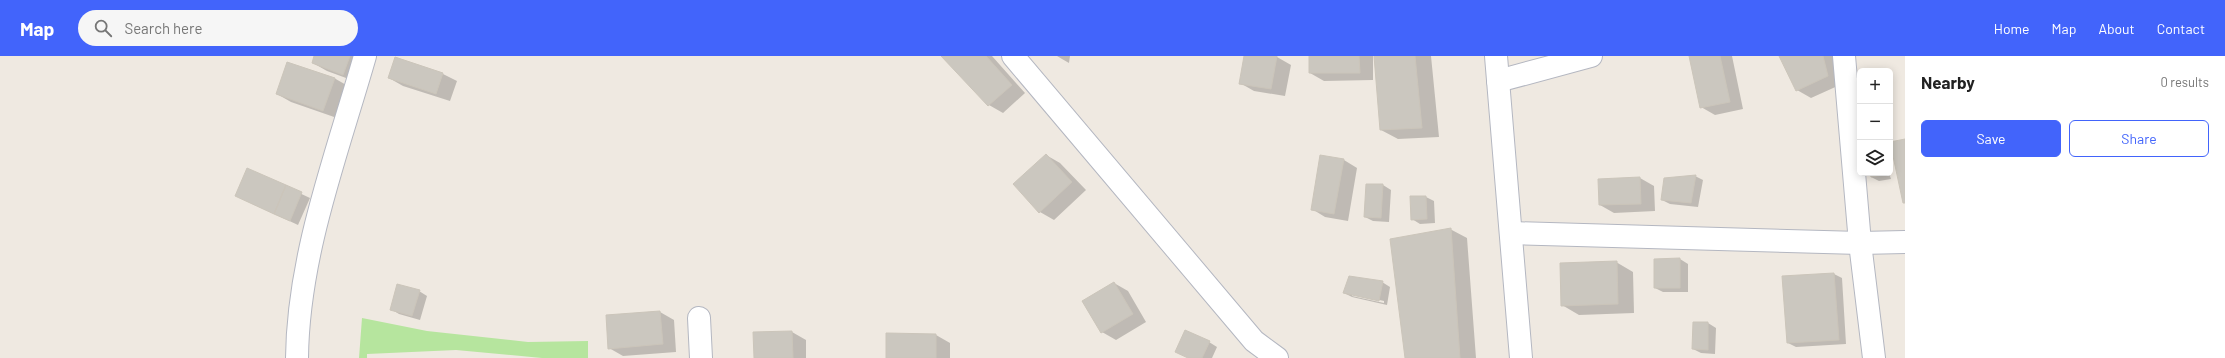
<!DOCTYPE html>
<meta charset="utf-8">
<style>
body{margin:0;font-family:Barlow,sans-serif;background:#f6f6f6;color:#222}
.controls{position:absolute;right:12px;top:12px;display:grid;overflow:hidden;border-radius:6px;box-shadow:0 2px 10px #0003}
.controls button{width:36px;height:36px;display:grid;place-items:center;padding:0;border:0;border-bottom:1px solid #e0e0e0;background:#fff;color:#222;font:20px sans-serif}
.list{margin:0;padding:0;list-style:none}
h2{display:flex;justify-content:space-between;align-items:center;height:52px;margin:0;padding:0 16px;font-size:17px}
h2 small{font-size:13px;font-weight:400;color:#767676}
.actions{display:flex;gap:8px;padding:12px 16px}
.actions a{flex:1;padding:9px 0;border:1px solid #4264fb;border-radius:6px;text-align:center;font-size:14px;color:#4264fb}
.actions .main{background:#4264fb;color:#fff}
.icon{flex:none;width:22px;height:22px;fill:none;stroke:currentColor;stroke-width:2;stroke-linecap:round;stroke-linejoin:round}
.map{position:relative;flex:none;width:1905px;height:302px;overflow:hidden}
header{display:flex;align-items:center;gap:24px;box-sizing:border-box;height:56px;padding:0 20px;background:#4264fb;color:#fff}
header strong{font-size:19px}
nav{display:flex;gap:22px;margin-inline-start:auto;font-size:14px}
.search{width:280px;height:36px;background:#f6f6f6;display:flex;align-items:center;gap:10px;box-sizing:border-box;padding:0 14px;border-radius:22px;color:#767676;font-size:15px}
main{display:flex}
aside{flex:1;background:#fff}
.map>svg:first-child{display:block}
.green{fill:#b6e59e}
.shadow{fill:#0003;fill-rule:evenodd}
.building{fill:#cbc7bf;stroke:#cbc5ba}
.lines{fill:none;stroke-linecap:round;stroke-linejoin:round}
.street-casing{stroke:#b4b7c1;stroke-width:24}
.secondary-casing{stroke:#b4b7c1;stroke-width:24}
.street{stroke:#fff;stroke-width:22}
.secondary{stroke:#fff;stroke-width:22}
</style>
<header>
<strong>Map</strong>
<div class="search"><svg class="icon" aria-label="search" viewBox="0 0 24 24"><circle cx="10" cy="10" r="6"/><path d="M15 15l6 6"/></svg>Search here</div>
<nav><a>Home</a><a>Map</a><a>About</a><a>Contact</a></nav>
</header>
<main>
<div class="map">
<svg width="1905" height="302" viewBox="0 0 1905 302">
<rect width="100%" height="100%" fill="#efe9e1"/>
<path class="green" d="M 362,262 L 427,275 L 528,286 L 588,285 L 588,302 L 542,302 L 456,294 L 367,298 L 367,302 L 359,302 Z"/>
<path class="shadow" d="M 316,0 L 366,0 L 357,26 L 327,15 L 313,7 Z
M 943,0 L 992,0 L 1025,37 L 1003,57 L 989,49 Z
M 1057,0 L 1070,0 L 1069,7 L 1062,3 Z
M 1245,0 L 1277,1 L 1291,9 L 1285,40 L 1254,35 L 1240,27 Z
M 1310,0 L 1373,0 L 1373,24 L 1324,25 L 1310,17 Z
M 1375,0 L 1431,0 L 1439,81 L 1398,83 L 1381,74 Z
M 1690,0 L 1732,0 L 1743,53 L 1715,59 L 1701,51 Z
M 1780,0 L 1835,0 L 1842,28 L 1811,42 L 1797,34 Z
M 395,3 L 443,18 L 457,25 L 450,45 L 403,30 L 389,22 Z
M 334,22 L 348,30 L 337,62 L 291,46 L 277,38 Z
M 1046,99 L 1060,107 L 1086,134 L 1054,164 L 1040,156 Z
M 1344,104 L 1357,112 L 1348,165 L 1325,161 L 1312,153 Z
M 248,113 L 310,142 L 298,169 L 236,140 Z
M 1871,117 L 1889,117 L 1891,123 L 1879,125 L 1871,121 Z
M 1695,120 L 1703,124 L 1698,151 L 1670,148 L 1662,144 Z
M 1640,122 L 1654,130 L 1655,155 L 1614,157 L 1600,149 L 1599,124 Z
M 1383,129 L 1391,134 L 1389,166 L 1373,165 L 1365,161 Z
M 1426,141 L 1434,145 L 1435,167 L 1420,168 L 1412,163 Z
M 1450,173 L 1467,182 L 1476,302 L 1406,302 Z
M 1680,203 L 1688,208 L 1688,236 L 1663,236 L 1655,232 Z
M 1616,206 L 1633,216 L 1634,257 L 1579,259 L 1562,249 Z
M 1834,218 L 1842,222 L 1846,288 L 1796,291 L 1788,287 Z
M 1382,226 L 1390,231 L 1387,249 L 1352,241 L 1344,237 ZM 1352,238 L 1384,245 L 1384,247 L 1352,240 Z
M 1114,227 L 1128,235 L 1146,266 L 1116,284 L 1102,276 Z
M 419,235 L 427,240 L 420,264 L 399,258 L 391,253 Z
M 660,256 L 674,264 L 676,296 L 623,300 L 609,292 Z
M 1708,267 L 1716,272 L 1715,298 L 1701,297 L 1693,293 Z
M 792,276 L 806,284 L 806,302 L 755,302 Z
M 887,278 L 936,279 L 950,287 L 950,302 L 887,302 Z
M 1209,286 L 1217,291 L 1212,302 L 1189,302 Z"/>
<path class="building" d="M 314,0 L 350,0 L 343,19 L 312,7 Z
M 941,0 L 986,0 L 1012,29 L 988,50 Z
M 1244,0 L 1277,0 L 1271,33 L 1239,28 Z
M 1309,0 L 1359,0 L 1360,17 L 1309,17 Z
M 1374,0 L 1415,0 L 1422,72 L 1380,74 Z
M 1689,0 L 1720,0 L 1730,46 L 1700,52 Z
M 1779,0 L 1823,0 L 1828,20 L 1796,35 Z
M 395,1 L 443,17 L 436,38 L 388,22 Z
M 287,6 L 335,22 L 323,55 L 276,38 Z
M 1905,83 L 1905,147 L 1903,147 L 1890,86 Z
M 1046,98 L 1072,126 L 1039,157 L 1013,128 Z
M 1320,99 L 1344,103 L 1334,158 L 1311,154 Z
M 247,112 L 286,129 L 274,158 L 235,140 Z
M 1870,117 L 1883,117 L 1883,119 L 1871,121 Z
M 1696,119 L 1691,147 L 1661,144 L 1664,122 Z
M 1640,121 L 1641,148 L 1599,149 L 1598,123 Z
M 1366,128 L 1383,128 L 1381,162 L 1364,161 Z
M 286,129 L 302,136 L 290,165 L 274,158 Z
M 1410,140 L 1426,140 L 1427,163 L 1411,164 Z
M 1451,172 L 1460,302 L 1405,302 L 1390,183 Z
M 1680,202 L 1680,232 L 1654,232 L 1654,203 Z
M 1617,205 L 1618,248 L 1561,250 L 1560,207 Z
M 1834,217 L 1839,284 L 1787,287 L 1782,220 Z
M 1349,220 L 1383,225 L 1379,245 L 1343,237 Z
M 1114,226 L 1133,258 L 1101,277 L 1082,245 Z
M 397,228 L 420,234 L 412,260 L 390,254 Z
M 660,255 L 663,288 L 608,293 L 606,259 Z
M 1693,266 L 1708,266 L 1708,294 L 1692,293 Z
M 1185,274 L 1210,285 L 1202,302 L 1188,302 L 1175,296 Z
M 792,275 L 793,302 L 754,302 L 753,276 Z
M 886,277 L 936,278 L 936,302 L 886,302 Z"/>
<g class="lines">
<defs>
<path id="street" d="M 1013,0 L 1254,285 L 1277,302
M 1844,0 L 1860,187 L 1874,302
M 1498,25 L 1591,0
M 1511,177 L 1860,187 L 1905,186
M 699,262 L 701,302
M 297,302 C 298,199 337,98 365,0"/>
<path id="secondary" d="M 1496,0 L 1521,302"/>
</defs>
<use href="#street" class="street-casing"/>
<use href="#secondary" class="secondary-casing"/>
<use href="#street" class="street"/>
<use href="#secondary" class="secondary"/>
</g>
</svg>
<div class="controls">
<button>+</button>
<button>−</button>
<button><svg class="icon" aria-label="layers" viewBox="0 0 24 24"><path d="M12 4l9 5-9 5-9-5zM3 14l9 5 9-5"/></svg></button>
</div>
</div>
<aside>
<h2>Nearby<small>0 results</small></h2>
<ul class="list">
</ul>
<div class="actions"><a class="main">Save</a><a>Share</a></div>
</aside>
</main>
